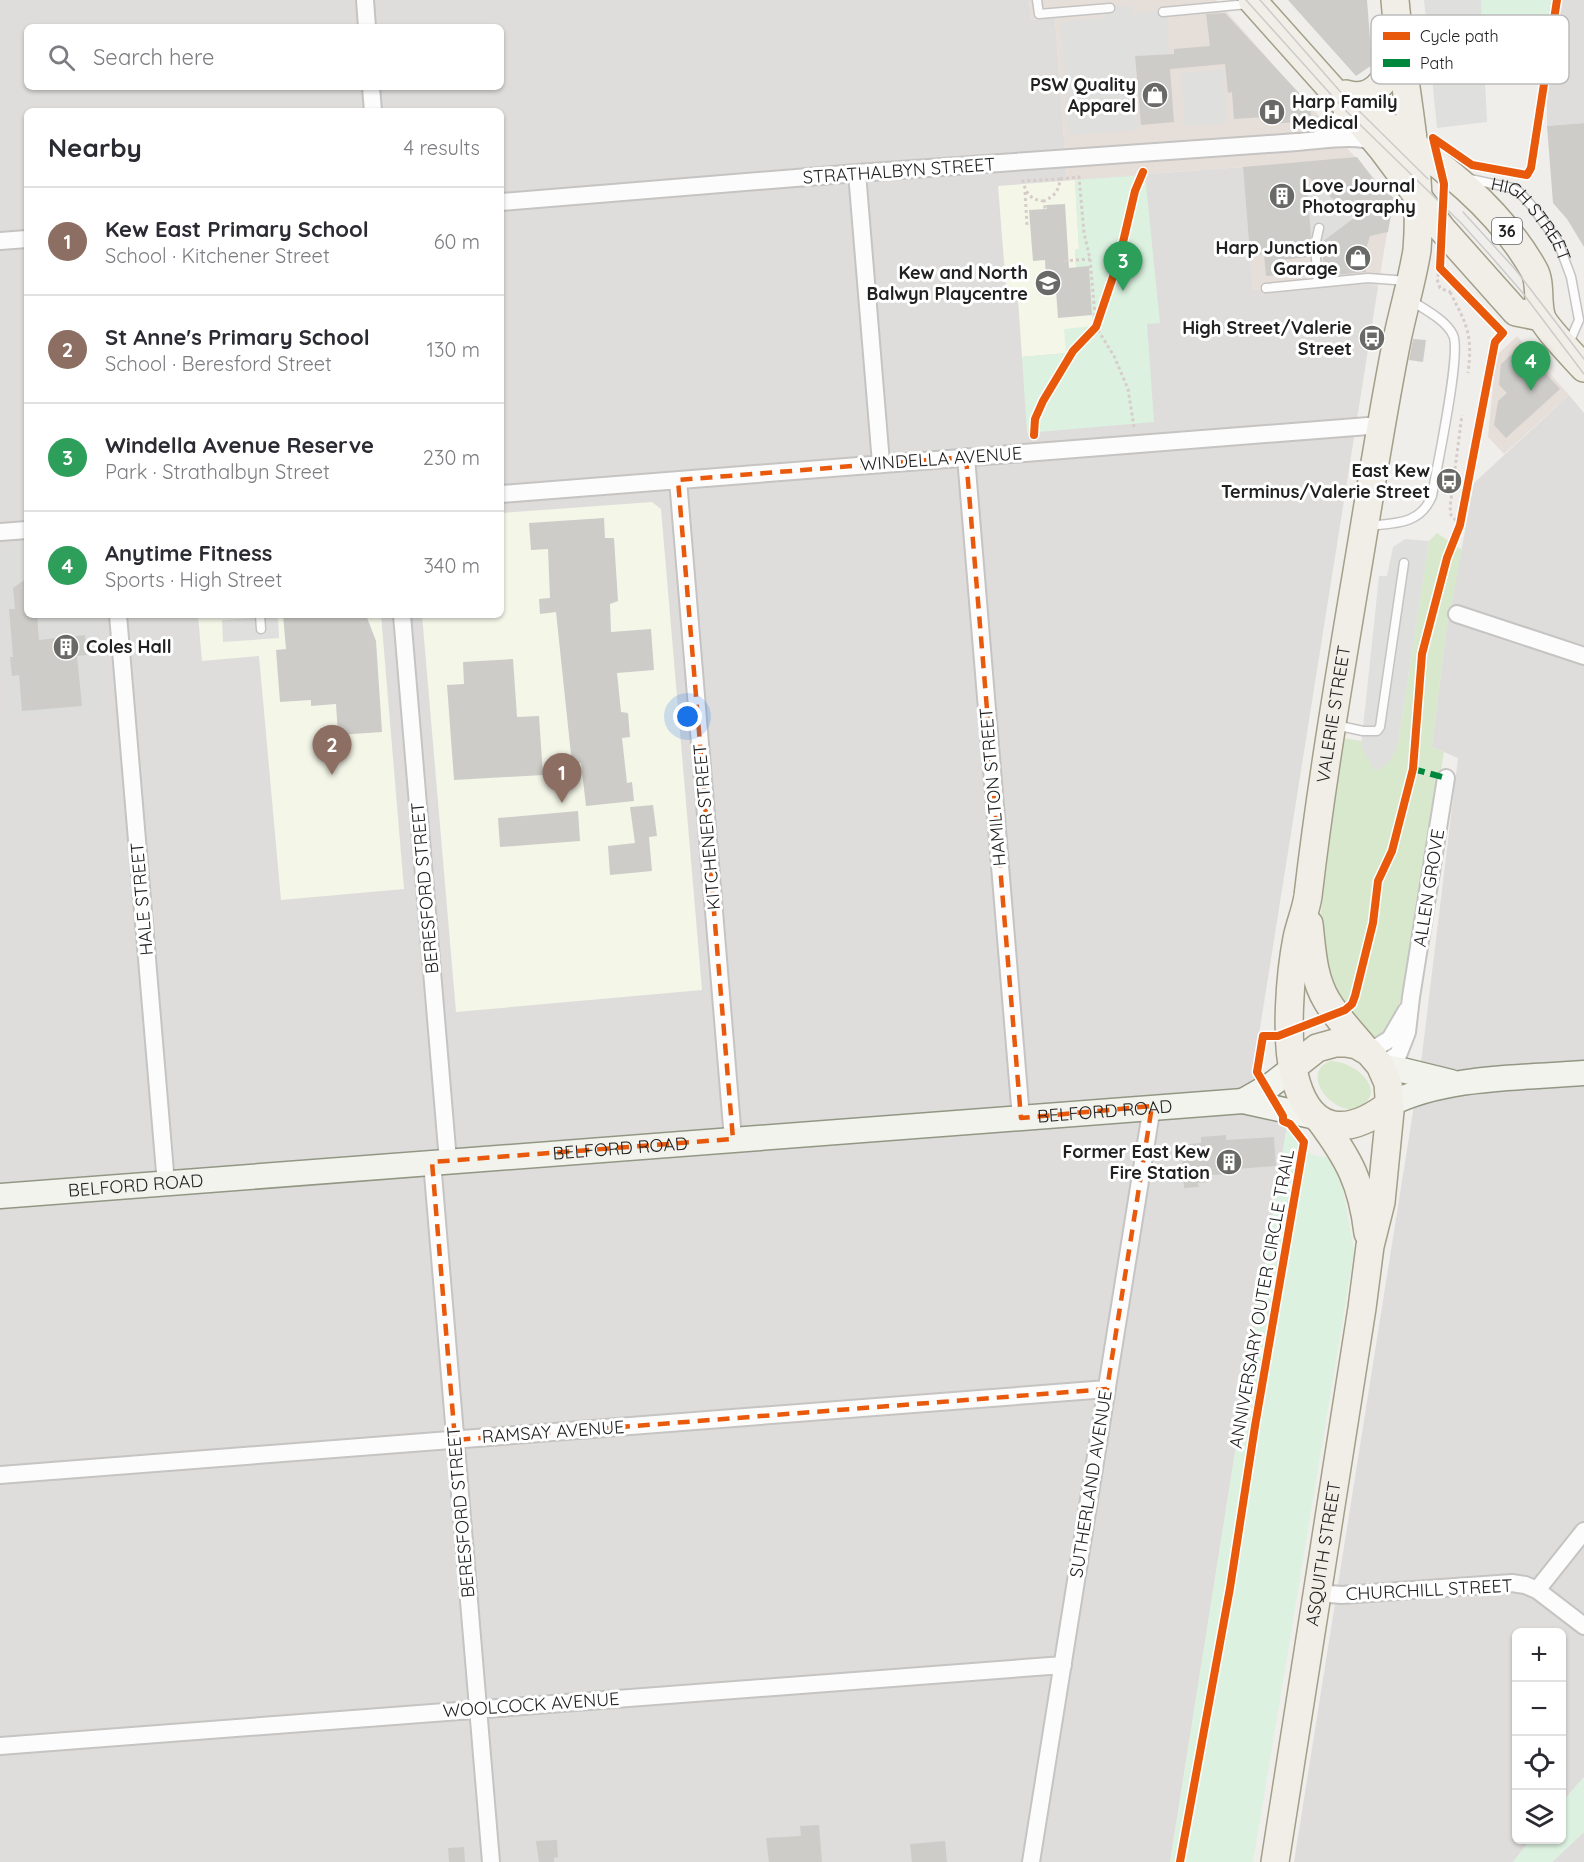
<!DOCTYPE html>
<meta charset="utf-8">
<style>
body{margin:0;font-family:Quicksand,sans-serif;background:#f7f7f7;color:#2b2b33}
.controls{position:absolute;right:18px;bottom:18px;display:grid;overflow:hidden;border-radius:9px;box-shadow:0 2px 4px #0004}
.controls button{width:54px;height:54px;display:grid;place-items:center;padding:0;border:0;border-bottom:2px solid #e1e1e2;background:#fff;color:#2b2b33;font:30px sans-serif}
.you{position:absolute;left:688px;top:717px;width:21px;height:21px;margin:-15px;border:4px solid #fff;border-radius:50%;background:#1a73e8;box-shadow:0 0 0 9px #1a73e833}
.badge{display:grid;place-items:center;width:39px;height:39px;border-radius:50%;background:#2563eb;color:#fff;font-size:20px;font-weight:700}
.pin{position:absolute;translate:-50% -50px;filter:drop-shadow(0 2px 3px #0008)}
.pin::after{content:'';position:absolute;top:32px;width:21px;height:18px;background:inherit;clip-path:polygon(0 0,100% 0,50% 100%)}
.list{margin:0;padding:0;list-style:none}
h2{display:flex;justify-content:space-between;align-items:center;height:78px;margin:0;padding:0 24px;font-size:26px}
h2 small{font-size:20px;font-weight:400;color:#7c7c81}
.list li{display:grid;grid-template-columns:39px 1fr auto;gap:18px;align-items:center;box-sizing:border-box;height:108px;padding:0 24px;border-top:2px solid #e1e1e2}
.list b{display:block;font-size:22px;white-space:nowrap}
.list p{margin:0;font-size:20px;white-space:nowrap;color:#7c7c81}
.list em{font-size:20px;font-style:normal;color:#7c7c81}
.icon{flex:none;width:33px;height:33px;fill:none;stroke:currentColor;stroke-width:2;stroke-linecap:round;stroke-linejoin:round}
.map{position:relative;flex:none;width:1584px;height:1862px;overflow:hidden}
.search{position:absolute;background:#fff;box-shadow:0 2px 4px #0004;left:24px;top:24px;width:480px;height:66px;display:flex;align-items:center;gap:15px;box-sizing:border-box;padding:0 21px;border-radius:9px;color:#7c7c81;font-size:22px}
.panel{position:absolute;background:#fff;box-shadow:0 2px 4px #0004;left:24px;top:108px;width:480px;height:510px;border-radius:9px}
.map>svg:first-child{display:block}
.residential{fill:#dedddb;fill-rule:evenodd}
.commercial{fill:#e6ded9}
.education{fill:#f4f6e8}
.religious{fill:#dddddb}
.grass{fill:#d7e8cd}
.park{fill:#dcf1df}
.parking{fill:#dfdfdd}
.building{fill:#cdccc9}
.lines{fill:none;stroke-linecap:round;stroke-linejoin:round}
.lane-casing{stroke:#c5c4c2;stroke-width:11}
.street-casing{stroke:#c5c4c2;stroke-width:20}
.secondary-casing{stroke:#929784;stroke-width:27}
.primary-casing{stroke:#a39f89;stroke-width:30}
.path{stroke:#d6cdca;stroke-width:3;stroke-dasharray:3 3;stroke-linecap:butt}
.lane{stroke:#fdfcfc;stroke-width:8}
.street{stroke:#fdfcfc;stroke-width:16}
.secondary{stroke:#f2f3ed;stroke-width:24}
.primary{stroke:#f0eee7;stroke-width:27}
.tram{stroke:#cbcbcb;stroke-width:1.5}
.quiet{stroke:#00873e;stroke-width:6;stroke-dasharray:12 6;stroke-linecap:butt}
.cycleway-casing{stroke:#fff;stroke-width:11}
.cycleway{stroke:#e8590c;stroke-width:8}
.marked{fill:none;stroke:#e8590c;stroke-width:4.5;stroke-dasharray:12 8;stroke-linejoin:round}
.labels{text-anchor:middle;stroke-width:6;stroke-linejoin:round;paint-order:stroke}
.shield{fill:#fff;stroke:#646464;stroke-width:1.5}
.shield-label{font-size:16px;font-weight:bold;fill:#212121}
.poi-label{font-size:18px;font-weight:bold;fill:#212121;stroke:#fff;text-anchor:end}
.street-label{font-size:18px;fill:#212121;stroke:#fff}
.key{fill:#fff;stroke:#bcbcbc;stroke-width:1.5}
.key-label{font-size:16px;fill:#212121}
</style>
<div class="map">
<svg width="1584" height="1862" viewBox="0 0 1584 1862">
<rect width="100%" height="100%" fill="#efeeea"/>
<path class="residential" d="M 0,0 L 1029,0 L 1031,20 L 1055,18 L 1067,180 L 1243,167 L 1253,290 L 1363,281 L 1378,287 L 1260,1028 L 1254,1073 L 1287,1125 L 1170,1862 L 0,1862 ZM 27,27 L 501,27 L 501,87 L 27,87 ZM 27,111 L 501,111 L 501,615 L 27,615 Z
M 1561,0 L 1584,0 L 1584,123 L 1547,126 L 1547,96 Z
M 1569,395 L 1584,413 L 1584,1777 L 1562,1802 L 1562,1632 L 1516,1632 L 1516,1840 L 1530,1840 L 1513,1862 L 1294,1862 L 1422,1055 L 1458,758 L 1432,747 L 1446,632 L 1474,483 Z
M 1584,1832 L 1584,1862 L 1552,1862 Z"/>
<path class="commercial" d="M 1029,0 L 1216,0 L 1388,194 L 1390,215 L 1378,287 L 1363,281 L 1253,290 L 1243,167 L 1067,180 L 1055,18 L 1031,20 Z
M 1517,336 L 1569,395 L 1504,454 L 1488,437 L 1496,356 Z"/>
<path class="education" d="M 1075,180 L 1079,249 L 1075,250 L 1076,267 L 1089,266 L 1093,326 L 1066,353 L 1022,357 L 1018,299 L 1007,299 L 998,186 Z
M 652,502 L 661,509 L 702,990 L 456,1012 L 422,615 L 501,615 L 501,513 Z
M 198,615 L 381,615 L 404,889 L 281,900 L 259,656 L 202,661 Z"/>
<path class="religious" d="M 27,549 L 27,615 L 98,615 L 106,709 L 11,717 L 0,596 L 0,551 Z"/>
<path class="grass" d="M 1437,533 L 1462,550 L 1446,632 L 1432,747 L 1444,752 L 1401,999 L 1387,1033 L 1378,1039 L 1367,1033 L 1333,991 L 1319,927 L 1342,738 L 1362,741 L 1361,747 L 1398,743 L 1429,541 Z
M 1330,1061 C 1350,1060 1387,1086 1363,1105 C 1340,1123 1296,1075 1330,1061 Z"/>
<path class="park" d="M 1481,0 L 1561,0 L 1547,96 L 1542,92 L 1535,61 L 1484,52 Z
M 1145,175 L 1160,323 L 1147,324 L 1154,422 L 1027,433 L 1022,357 L 1066,353 L 1064,329 L 1093,326 L 1089,266 L 1076,267 L 1075,250 L 1079,249 L 1075,180 Z
M 1287,1125 L 1310,1153 L 1316,1156 L 1333,1157 L 1339,1168 L 1354,1251 L 1253,1862 L 1170,1862 Z
M 1584,1777 L 1584,1832 L 1552,1862 L 1513,1862 L 1530,1840 L 1562,1840 L 1562,1802 Z"/>
<path class="parking" d="M 1424,0 L 1481,0 L 1487,122 L 1437,128 Z
M 1131,5 L 1139,130 L 1069,135 L 1060,22 L 1102,18 L 1116,6 Z
M 1166,11 L 1169,54 L 1135,56 L 1132,13 Z
M 1223,69 L 1227,123 L 1185,126 L 1181,73 Z
M 1340,184 L 1345,185 L 1334,200 L 1339,205 L 1343,202 L 1358,215 L 1339,244 L 1308,254 L 1307,187 Z
M 1405,539 L 1429,541 L 1398,743 L 1392,758 L 1386,765 L 1375,771 L 1361,747 L 1379,576 L 1387,576 L 1393,547 Z
M 256,615 L 278,615 L 279,638 L 223,642 L 222,620 L 256,618 Z"/>
<path class="building" d="M 1288,0 L 1367,0 L 1372,65 L 1356,76 Z
M 1225,13 L 1311,106 L 1311,116 L 1300,117 L 1300,122 L 1264,124 L 1264,117 L 1234,119 L 1232,92 L 1228,93 L 1225,64 L 1170,69 L 1174,122 L 1141,125 L 1135,56 L 1174,54 L 1174,49 L 1210,46 L 1206,14 Z
M 1584,123 L 1584,247 L 1567,219 L 1553,203 L 1547,126 Z
M 1357,157 L 1378,185 L 1394,198 L 1388,232 L 1370,236 L 1365,252 L 1366,272 L 1324,276 L 1322,242 L 1354,218 L 1306,175 L 1311,235 L 1309,246 L 1310,257 L 1281,260 L 1282,275 L 1266,276 L 1264,254 L 1250,255 L 1243,167 Z
M 1065,204 L 1069,268 L 1089,266 L 1092,315 L 1058,318 L 1055,277 L 1046,278 L 1045,260 L 1033,261 L 1029,210 L 1047,209 L 1046,205 Z
M 1413,339 L 1426,340 L 1423,362 L 1409,360 Z
M 1521,346 L 1560,389 L 1506,438 L 1494,425 L 1498,401 L 1507,393 L 1499,385 L 1501,364 Z
M 604,518 L 605,538 L 614,538 L 618,601 L 610,604 L 611,632 L 651,629 L 654,670 L 617,673 L 621,712 L 628,713 L 630,737 L 622,738 L 627,783 L 632,782 L 634,801 L 586,806 L 581,763 L 572,764 L 556,612 L 540,614 L 539,599 L 550,598 L 548,549 L 531,550 L 529,523 Z
M 27,578 L 27,615 L 37,615 L 39,640 L 85,635 L 87,655 L 77,656 L 82,706 L 22,711 L 19,675 L 12,676 L 10,657 L 13,657 L 9,609 L 15,609 L 13,588 Z
M 283,615 L 366,615 L 376,641 L 382,732 L 338,735 L 336,704 L 311,706 L 311,700 L 280,702 L 276,650 L 286,649 Z
M 513,659 L 517,717 L 539,716 L 543,775 L 454,780 L 447,685 L 464,684 L 463,662 Z
M 653,805 L 657,836 L 649,837 L 652,871 L 610,875 L 608,846 L 635,843 L 630,807 Z
M 578,811 L 580,841 L 500,847 L 498,818 Z
M 1226,1135 L 1226,1140 L 1274,1137 L 1276,1166 L 1236,1169 L 1236,1174 L 1210,1175 L 1210,1182 L 1198,1183 L 1199,1187 L 1184,1188 L 1182,1159 L 1178,1159 L 1177,1145 L 1201,1143 L 1201,1137 Z
M 819,1825 L 822,1862 L 769,1862 L 766,1838 L 801,1836 L 800,1826 Z
M 557,1840 L 558,1857 L 554,1858 L 554,1862 L 539,1862 L 536,1841 Z
M 945,1841 L 947,1862 L 912,1862 L 910,1844 Z
M 464,1847 L 465,1862 L 449,1862 L 448,1848 Z"/>
<g class="lines">
<defs>
<g id="lane">
<path d="M 1037,0 L 1039,14 L 1110,8"/>
<path d="M 1163,12 L 1248,4"/>
<path id="s1" d="M 1470,179 L 1512,188 L 1519,192 L 1531,205 L 1558,242 L 1571,277 L 1579,320 L 1569,343"/>
<path d="M 1318,282 L 1315,246 L 1319,228"/>
<path d="M 1266,288 L 1368,278 L 1408,281"/>
<path d="M 1367,526 C 1395,523 1420,525 1432,496 C 1436,470 1462,352 1453,335 C 1446,320 1424,309 1410,300"/>
<path d="M 260,615 L 261,629"/>
<path d="M 1335,725 L 1363,731 L 1377,731 L 1380,727 L 1404,563"/>
</g>
<path id="street" d="M 365,0 L 367,27
M 371,87 L 373,111
M 1318,139 C 1336,133 1342,120 1344,103
M 857,173 L 881,463
M 501,202 L 857,173 L 1297,142 C 1318,141 1358,133 1376,143
M 0,241 L 27,239
M 966,457 L 1021,1118
M 678,480 L 733,1139
M 501,494 L 1381,425
M 0,532 L 27,530
M 1457,614 L 1584,656
M 118,615 L 166,1184
M 402,615 L 448,1161
M 1369,1052 L 1390,1039 L 1407,1010
M 1380,1065 L 1398,1055 L 1407,1032 L 1411,997 L 1446,778
M 432,1162 L 491,1862
M 0,1475 L 1107,1389
M 1537,1590 L 1584,1626
M 1317,1593 L 1342,1595 L 1512,1583 L 1525,1585 L 1537,1590 L 1584,1531
M 0,1746 L 1063,1665
M 1031,1862 L 1152,1106"/>
<g id="secondary">
<path d="M 1380,1066 L 1402,1070 L 1451,1082"/>
<path d="M 1243,1101 L 1271,1085 L 1293,1068"/>
<path d="M 1390,1104 C 1446,1076 1522,1078 1584,1073"/>
<path id="s2" d="M 0,1196 L 1243,1101 L 1316,1117"/>
</g>
<g id="primary">
<path d="M 1252,0 L 1344,103 L 1383,150 L 1442,229 L 1516,312 L 1541,317"/>
<path d="M 1346,94 C 1376,104 1389,73 1400,52"/>
<path d="M 1358,104 C 1422,152 1493,197 1534,270 C 1541,282 1537,301 1541,315 C 1543,325 1575,358 1584,368"/>
<path d="M 1309,924 C 1312,951 1313,978 1327,1001 C 1337,1018 1352,1033 1365,1049"/>
<path id="s3" d="M 1390,1104 C 1345,1139 1308,1133 1294,1074 C 1285,1039 1290,974 1297,938 C 1300,924 1306,910 1308,896 C 1320,793 1337,691 1354,589 C 1368,507 1380,426 1396,345 C 1402,313 1412,282 1417,250 C 1424,166 1402,83 1395,0"/>
<path d="M 1320,1120 C 1349,1159 1362,1183 1368,1233"/>
<path id="s4" d="M 1275,1862 L 1362,1308 L 1370,1246 L 1381,1202 L 1390,1111 L 1388,1083 L 1380,1065 L 1369,1052 L 1357,1045 L 1346,1043 L 1335,1043 L 1317,1048 L 1293,1067"/>
</g>
</defs>
<use href="#lane" class="lane-casing"/>
<use href="#street" class="street-casing"/>
<use href="#secondary" class="secondary-casing"/>
<use href="#primary" class="primary-casing"/>
<path class="path" d="M 1060,179 L 1079,177 L 1084,233 L 1090,259 L 1096,327 L 1114,356 L 1128,389 L 1134,427
M 1025,192 L 1027,225 L 1030,225
M 1044,201 C 1031,200 1026,194 1023,181 L 1060,179 C 1059,190 1055,196 1044,201 L 1045,209
M 1064,261 L 1090,259
M 1440,268 L 1437,279 L 1440,288 L 1450,292 L 1458,286
M 1450,292 C 1467,325 1473,335 1468,373
M 1460,525 L 1451,515 L 1450,507 L 1462,415"/>
<use href="#lane" class="lane"/>
<use href="#street" class="street"/>
<use href="#secondary" class="secondary"/>
<use href="#primary" class="primary"/>
<path class="tram" d="M 1246,0 L 1343,108 L 1461,223 L 1489,254 L 1522,292 L 1584,374
M 1260,0 L 1345,97 L 1428,179
M 1463,212 L 1515,269 L 1584,359"/>
<path class="quiet" d="M 1413,769 L 1446,778"/>
<defs>
<path id="cycleway" d="M 1034,435 L 1035,419 L 1043,401 L 1073,351 L 1096,327 L 1119,259 L 1135,191 L 1143,172
M 1180,1862 L 1230,1588 L 1255,1426 L 1304,1142 L 1290,1124 L 1283,1121 L 1283,1116 L 1257,1072 L 1263,1036 L 1278,1036 L 1345,1010 L 1352,1004 L 1355,996 L 1373,923 L 1378,881 L 1392,851 L 1413,769 L 1422,654 L 1447,558 L 1460,525 L 1495,342 L 1503,333 L 1440,268 L 1444,184 L 1433,138 L 1472,165 L 1527,175 L 1531,168 L 1557,0"/>
</defs>
<use href="#cycleway" class="cycleway-casing"/>
<use href="#cycleway" class="cycleway"/>
</g>
<path class="marked" d="M 966,457 L 1021,1118 L 1152,1106 L 1107,1389 L 455,1440 L 432,1162 L 733,1139 L 678,480 Z"/>
<defs>
<symbol id="shop-disc" viewBox="-11 -11 22 22"><circle r="9.5" fill="#696967" stroke="#fff"/><path d="M-5-2.5h2.3a2.7 3.5 0 0 1 5.4 0H5L5.5 6h-11ZM-1.5-2.5h3a1.5 2.3 0 0 0-3 0Z" fill="#fff"/></symbol>
<symbol id="hospital-disc" viewBox="-11 -11 22 22"><circle r="9.5" fill="#696967" stroke="#fff"/><path d="M-5-5h3v3.5h4V-5h3V5h-3V1.5h-4V5h-3Z" fill="#fff"/></symbol>
<symbol id="building-disc" viewBox="-11 -11 22 22"><circle r="9.5" fill="#696967" stroke="#fff"/><path d="M-4-6H4V6H1V3H-1V6H-4ZM-2.5-4.3h1.7v1.8h-1.7ZM.8-4.3h1.7v1.8H.8ZM-2.5-1h1.7V.8h-1.7ZM.8-1h1.7V.8H.8Z" fill="#fff"/></symbol>
<symbol id="school-disc" viewBox="-11 -11 22 22"><circle r="9.5" fill="#696967" stroke="#fff"/><path d="M0-5L7-2L0 1L-7-2ZM-4 1L0 2.5L4 1V4Q0 6-4 4Z" fill="#fff"/></symbol>
<symbol id="bus-disc" viewBox="-11 -11 22 22"><circle r="9.5" fill="#696967" stroke="#fff"/><path d="M-5-6H5V4H4V6H2V4H-2V6H-4V4H-5ZM-3.5-4V0h7V-4ZM-3.5 1.2v1.5H-2V1.2ZM2 1.2v1.5H3.5V1.2Z" fill="#fff"/></symbol>
</defs>
<g fill-rule="evenodd">
<use href="#shop-disc" x="1140" y="80" width="30" height="30"/>
<use href="#hospital-disc" x="1257" y="97" width="30" height="30"/>
<use href="#building-disc" x="1267" y="181" width="30" height="30"/>
<use href="#shop-disc" x="1343" y="243" width="30" height="30"/>
<use href="#school-disc" x="1033" y="268" width="30" height="30"/>
<use href="#bus-disc" x="1357" y="323" width="30" height="30"/>
<use href="#bus-disc" x="1434" y="466" width="30" height="30"/>
<use href="#building-disc" x="51" y="632" width="30" height="30"/>
<use href="#building-disc" x="1214" y="1147" width="30" height="30"/>
</g>
<g class="labels">
<rect class="shield" x="1492" y="218" width="30" height="26" rx="4.5"/>
<g class="shield-label">
<text x="1507" y="237">36</text>
</g>
<g class="poi-label">
<text x="1136" y="91">PSW Quality<tspan x="1136" dy="21">Apparel</tspan></text>
<text x="1292" y="108" text-anchor="start">Harp Family<tspan x="1292" dy="21">Medical</tspan></text>
<text x="1302" y="192" text-anchor="start">Love Journal<tspan x="1302" dy="21">Photography</tspan></text>
<text x="1338" y="254">Harp Junction<tspan x="1338" dy="21">Garage</tspan></text>
<text x="1028" y="279">Kew and North<tspan x="1028" dy="21">Balwyn Playcentre</tspan></text>
<text x="1352" y="334">High Street/Valerie<tspan x="1352" dy="21">Street</tspan></text>
<text x="1430" y="477">East Kew<tspan x="1430" dy="21">Terminus/Valerie Street</tspan></text>
<text x="86" y="653" text-anchor="start">Coles Hall</text>
<text x="1210" y="1158">Former East Kew<tspan x="1210" dy="21">Fire Station</tspan></text>
</g>
<g class="street-label">
<text transform="translate(899 171) rotate(-4)" y="6">STRATHALBYN STREET</text>
<text dy="6" stroke="none"><textPath href="#s1" startOffset="78">HIGH STREET</textPath></text>
<text transform="translate(941 459) rotate(-4)" y="6">WINDELLA AVENUE</text>
<text dy="6" stroke="none"><textPath href="#s3" startOffset="494">VALERIE STREET</textPath></text>
<text transform="translate(993 787) rotate(-95)" y="6">HAMILTON STREET</text>
<text transform="translate(707 827) rotate(-95)" y="6">KITCHENER STREET</text>
<text transform="translate(425 888) rotate(-95)" y="6">BERESFORD STREET</text>
<text transform="translate(1429 888) rotate(-81)" y="6">ALLEN GROVE</text>
<text transform="translate(142 899) rotate(-95)" y="6">HALE STREET</text>
<text dy="6" stroke="none"><textPath href="#s2" startOffset="1108">BELFORD ROAD</textPath></text>
<text dy="6" stroke="none"><textPath href="#s2" startOffset="622">BELFORD ROAD</textPath></text>
<text dy="6" stroke="none"><textPath href="#s2" startOffset="136">BELFORD ROAD</textPath></text>
<text transform="translate(1262 1299) rotate(-80)" y="6">ANNIVERSARY OUTER CIRCLE TRAIL</text>
<text transform="translate(553 1432) rotate(-4)" y="6">RAMSAY AVENUE</text>
<text transform="translate(1091 1484) rotate(-81)" y="6">SUTHERLAND AVENUE</text>
<text transform="translate(461 1512) rotate(-95)" y="6">BERESFORD STREET</text>
<text dy="6" stroke="none"><textPath href="#s4" startOffset="312">ASQUITH STREET</textPath></text>
<text transform="translate(1429 1590) rotate(-3)" y="6">CHURCHILL STREET</text>
<text transform="translate(531 1705) rotate(-4)" y="6">WOOLCOCK AVENUE</text>
</g>
</g>
<rect x="1371" y="15" width="198" height="69" rx="9" class="key"/>
<rect x="1383" y="32" width="27" height="8" fill="#e8590c"/>
<rect x="1383" y="59" width="27" height="8" fill="#00873e"/>
<g class="key-label">
<text x="1420" y="42">Cycle path</text>
<text x="1420" y="69">Path</text>
</g>
</svg>
<div class="controls">
<button>+</button>
<button>−</button>
<button><svg class="icon" aria-label="locate" viewBox="0 0 24 24"><circle cx="12" cy="12" r="6"/><path d="M12 2v4M12 18v4M2 12h4M18 12h4"/></svg></button>
<button><svg class="icon" aria-label="layers" viewBox="0 0 24 24"><path d="M12 4l9 5-9 5-9-5zM3 14l9 5 9-5"/></svg></button>
</div>
<div class="you"></div>
<div class="pin badge" style="left:562px;top:803px;background:#8d6e63">1</div>
<div class="pin badge" style="left:332px;top:775px;background:#8d6e63">2</div>
<div class="pin badge" style="left:1123px;top:291px;background:#2e9e5b">3</div>
<div class="pin badge" style="left:1531px;top:391px;background:#2e9e5b">4</div>
<div class="search"><svg class="icon" aria-label="search" viewBox="0 0 24 24"><circle cx="10" cy="10" r="6"/><path d="M15 15l6 6"/></svg>Search here</div>
<section class="panel">
<h2>Nearby<small>4 results</small></h2>
<ul class="list">
<li><span class="badge" style="background:#8d6e63">1</span><div><b>Kew East Primary School</b><p>School · Kitchener Street</p></div><em>60 m</em></li>
<li><span class="badge" style="background:#8d6e63">2</span><div><b>St Anne's Primary School</b><p>School · Beresford Street</p></div><em>130 m</em></li>
<li><span class="badge" style="background:#2e9e5b">3</span><div><b>Windella Avenue Reserve</b><p>Park · Strathalbyn Street</p></div><em>230 m</em></li>
<li><span class="badge" style="background:#2e9e5b">4</span><div><b>Anytime Fitness</b><p>Sports · High Street</p></div><em>340 m</em></li>
</ul>
</section>
</div>
